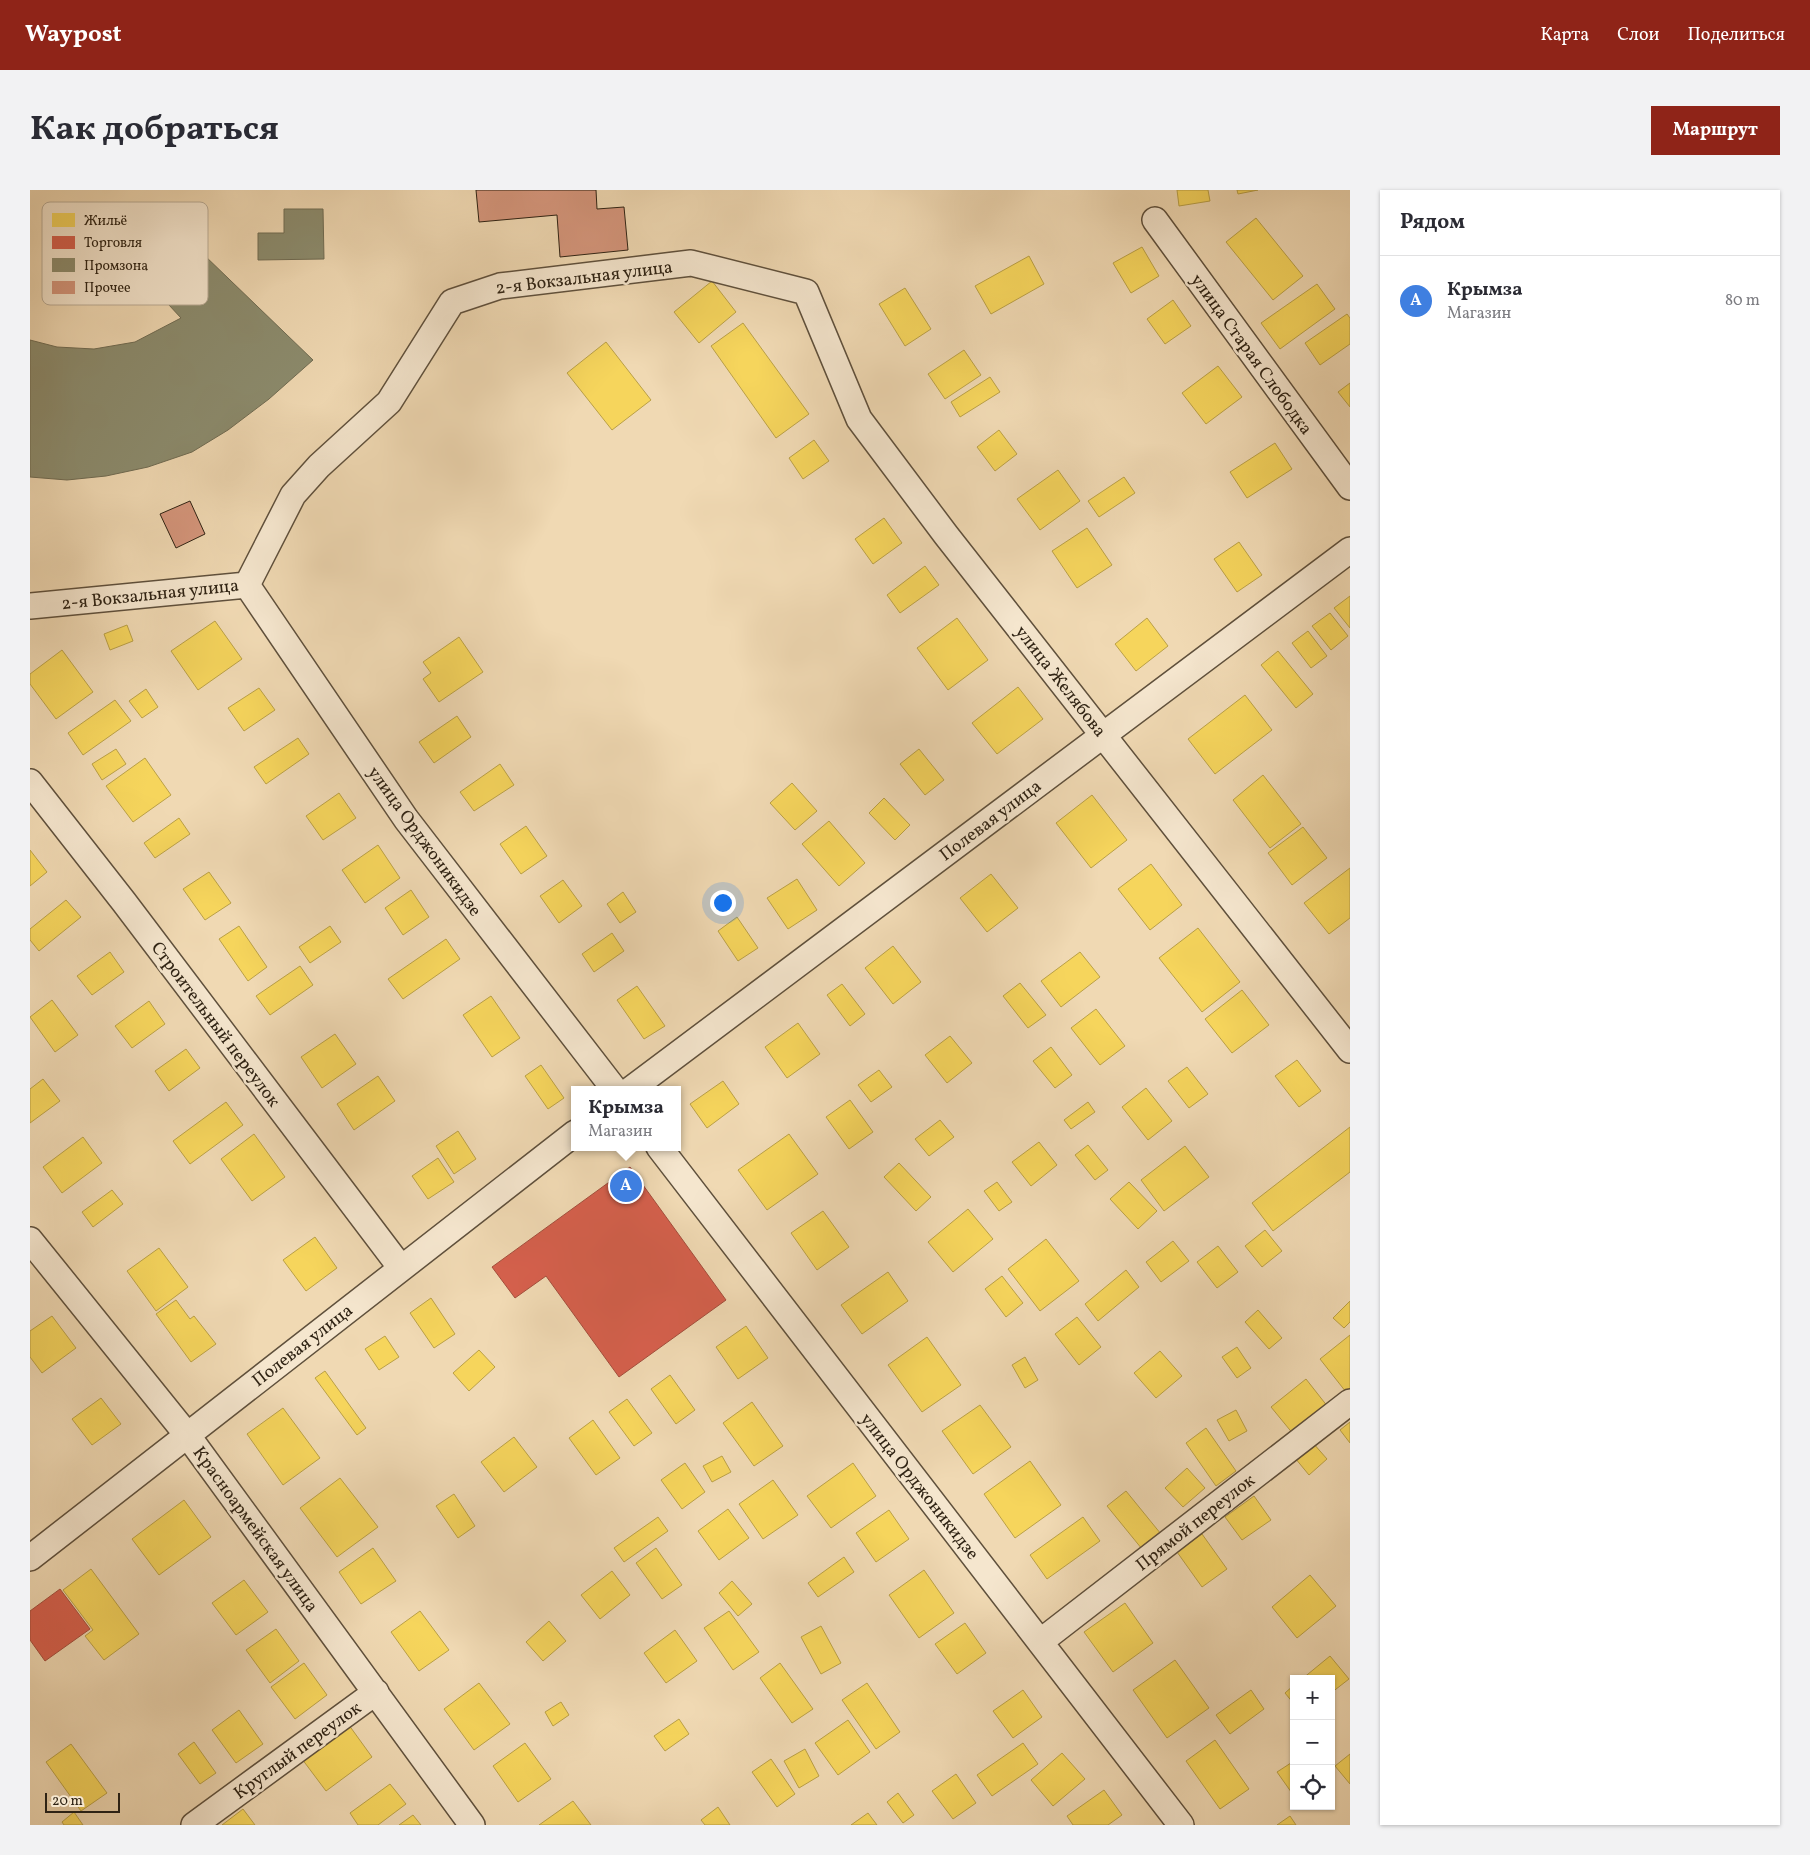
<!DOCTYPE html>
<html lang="ru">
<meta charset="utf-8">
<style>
body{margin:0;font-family:Vollkorn,serif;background:#f2f2f3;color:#2b2b33}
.controls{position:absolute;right:15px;bottom:15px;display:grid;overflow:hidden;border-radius:0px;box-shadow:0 1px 4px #0004}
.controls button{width:45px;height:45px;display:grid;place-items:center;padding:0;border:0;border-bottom:1px solid #e1e1e2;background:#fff;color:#2b2b33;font:25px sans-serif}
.scale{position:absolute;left:15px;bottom:12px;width:75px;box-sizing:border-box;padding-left:5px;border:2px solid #2f2314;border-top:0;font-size:14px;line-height:18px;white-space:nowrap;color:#2f2314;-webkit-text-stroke:4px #f5e6ce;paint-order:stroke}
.you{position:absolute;left:692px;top:712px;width:18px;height:18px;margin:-12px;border:4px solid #fff;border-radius:50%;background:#1a73e8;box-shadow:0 0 0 8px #1a73e833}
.badge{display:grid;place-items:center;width:32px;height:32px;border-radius:50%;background:#8f2418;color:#fff;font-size:16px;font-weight:700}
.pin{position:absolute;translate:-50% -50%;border:2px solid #fff;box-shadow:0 1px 5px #0006}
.popup{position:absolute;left:541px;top:896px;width:110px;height:65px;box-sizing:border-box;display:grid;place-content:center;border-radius:0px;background:#fff;filter:drop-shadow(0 1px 4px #0005);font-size:16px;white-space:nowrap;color:#7c7c81}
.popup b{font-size:19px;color:#2b2b33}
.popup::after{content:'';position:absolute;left:50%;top:100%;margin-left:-10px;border:10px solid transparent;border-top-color:#fff}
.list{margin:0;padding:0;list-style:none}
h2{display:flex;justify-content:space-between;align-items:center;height:65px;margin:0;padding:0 20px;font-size:21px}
h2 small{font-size:16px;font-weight:400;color:#7c7c81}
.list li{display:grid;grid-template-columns:32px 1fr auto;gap:15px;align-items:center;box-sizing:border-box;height:90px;padding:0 20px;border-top:1px solid #e1e1e2}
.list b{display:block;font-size:19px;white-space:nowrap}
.list p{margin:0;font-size:16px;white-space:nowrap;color:#7c7c81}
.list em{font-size:16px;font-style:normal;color:#7c7c81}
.icon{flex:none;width:28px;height:28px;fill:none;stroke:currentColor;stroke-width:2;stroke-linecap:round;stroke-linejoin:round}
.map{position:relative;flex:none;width:1320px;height:1635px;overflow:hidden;border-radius:0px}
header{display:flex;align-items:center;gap:30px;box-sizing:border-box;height:70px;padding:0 25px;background:#8f2418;color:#fff}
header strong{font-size:24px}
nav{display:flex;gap:28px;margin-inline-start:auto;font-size:18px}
.intro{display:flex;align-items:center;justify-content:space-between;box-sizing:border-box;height:120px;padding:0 30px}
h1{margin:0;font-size:35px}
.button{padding:12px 22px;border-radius:0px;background:#8f2418;color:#fff;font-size:18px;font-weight:700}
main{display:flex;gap:30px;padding:0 30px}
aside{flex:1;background:#fff;border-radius:0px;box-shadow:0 1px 4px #0004}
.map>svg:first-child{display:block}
.homes{fill:#f6d55c;stroke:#baa046}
.shops{fill:#d6604d;stroke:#a44e3c}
.industry{fill:#8c8c6e;stroke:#706c53}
.building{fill:#d5967c;stroke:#2f2314}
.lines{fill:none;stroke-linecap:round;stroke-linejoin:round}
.minor-casing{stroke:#5f503c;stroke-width:28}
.minor{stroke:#f5e6ce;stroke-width:25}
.labels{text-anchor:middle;stroke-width:5;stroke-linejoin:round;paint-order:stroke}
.street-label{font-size:18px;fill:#2f2314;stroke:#f5e6ce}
.key{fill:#f5e6ce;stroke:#baac96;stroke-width:1}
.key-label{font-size:14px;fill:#2f2314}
</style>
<header>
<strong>Waypost</strong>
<nav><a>Карта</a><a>Слои</a><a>Поделиться</a></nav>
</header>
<div class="intro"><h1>Как добраться</h1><a class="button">Маршрут</a></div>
<main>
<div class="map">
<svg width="1320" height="1635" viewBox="0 0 1320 1635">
<rect width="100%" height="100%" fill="#f0d9b3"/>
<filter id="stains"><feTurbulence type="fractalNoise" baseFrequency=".004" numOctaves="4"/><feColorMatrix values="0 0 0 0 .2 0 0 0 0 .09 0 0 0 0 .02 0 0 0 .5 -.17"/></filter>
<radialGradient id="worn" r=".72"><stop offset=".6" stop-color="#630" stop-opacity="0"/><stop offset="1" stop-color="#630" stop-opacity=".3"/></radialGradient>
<path class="homes" d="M 1147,0 L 1178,0 L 1180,11 L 1149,16 Z
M 1207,0 L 1228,0 L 1208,4 Z
M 1226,28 L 1273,86 L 1243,110 L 1196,52 Z
M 1112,57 L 1129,86 L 1101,103 L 1083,73 Z
M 999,66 L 1014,94 L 961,124 L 945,96 Z
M 682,91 L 706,122 L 669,153 L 644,122 Z
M 1287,94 L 1305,119 L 1250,159 L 1231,133 Z
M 875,98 L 901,139 L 875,156 L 849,114 Z
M 1143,110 L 1161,136 L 1135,154 L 1117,129 Z
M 1317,124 L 1320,128 L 1320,154 L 1290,175 L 1275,153 Z
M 713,133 L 779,224 L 746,248 L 681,156 Z
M 576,152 L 621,210 L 582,240 L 537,183 Z
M 934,160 L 951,185 L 915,209 L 898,184 Z
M 1188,176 L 1212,207 L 1176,234 L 1152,203 Z
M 960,187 L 970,202 L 930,227 L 921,212 Z
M 1320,193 L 1320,217 L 1308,202 Z
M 969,240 L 987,264 L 965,281 L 947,257 Z
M 784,250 L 799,271 L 773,289 L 759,268 Z
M 1245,253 L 1262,279 L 1217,308 L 1200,282 Z
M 1028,280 L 1050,311 L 1010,340 L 987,309 Z
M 1094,287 L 1105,303 L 1069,327 L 1058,311 Z
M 854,328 L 872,353 L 843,374 L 825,349 Z
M 1057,338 L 1082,375 L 1047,398 L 1022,361 Z
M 1209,352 L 1232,385 L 1207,402 L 1184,369 Z
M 895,376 L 909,395 L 870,423 L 857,405 Z
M 1320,406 L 1320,438 L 1304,418 Z
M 1300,423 L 1318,446 L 1301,460 L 1282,436 Z
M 927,428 L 958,470 L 918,500 L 887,458 Z
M 1117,428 L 1138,456 L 1106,481 L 1085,454 Z
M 185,431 L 212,469 L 168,500 L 141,461 Z
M 97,435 L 103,451 L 80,460 L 74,444 Z
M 1278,441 L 1297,466 L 1281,478 L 1262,453 Z
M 429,447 L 453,482 L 409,512 L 393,489 L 401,483 L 393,472 Z
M 32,460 L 63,502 L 26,529 L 0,494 L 0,484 Z
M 1248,461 L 1283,504 L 1266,518 L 1231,475 Z
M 988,497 L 1013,529 L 967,564 L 942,533 Z
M 229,498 L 245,520 L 214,541 L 198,518 Z
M 116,499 L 128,517 L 112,528 L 99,511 Z
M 1215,505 L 1242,540 L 1185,584 L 1158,549 Z
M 85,510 L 101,531 L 53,565 L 38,543 Z
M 427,526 L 441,547 L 404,573 L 389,552 Z
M 268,548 L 279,564 L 236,594 L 224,577 Z
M 86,559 L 96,574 L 72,590 L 62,574 Z
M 889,559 L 914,590 L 895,605 L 870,574 Z
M 115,568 L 141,605 L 103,632 L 76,596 Z
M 470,574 L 484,595 L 444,621 L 430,602 Z
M 1233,585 L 1271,634 L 1240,658 L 1203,610 Z
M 762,593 L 787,621 L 765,640 L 740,613 Z
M 309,603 L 326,628 L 293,650 L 276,626 Z
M 1062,605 L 1097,650 L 1061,678 L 1026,633 Z
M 854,608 L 880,635 L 865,650 L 839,623 Z
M 149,628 L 160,644 L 125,668 L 114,653 Z
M 799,631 L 835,673 L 809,696 L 772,654 Z
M 496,636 L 517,666 L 491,684 L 470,654 Z
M 1273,637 L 1297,668 L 1262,695 L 1238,663 Z
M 348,655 L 370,688 L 335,713 L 312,680 Z
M 0,660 L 17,682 L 0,696 Z
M 1121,674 L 1152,715 L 1120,740 L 1088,699 Z
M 1320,678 L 1320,728 L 1299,744 L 1274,713 Z
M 179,682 L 201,713 L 175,730 L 153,699 Z
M 961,684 L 988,718 L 957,742 L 930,708 Z
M 767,689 L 787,720 L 758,739 L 737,708 Z
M 533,690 L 552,716 L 529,733 L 510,706 Z
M 381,700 L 399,727 L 373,745 L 355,718 Z
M 593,702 L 606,722 L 590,733 L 577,714 Z
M 36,710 L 51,727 L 9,761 L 0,750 L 0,739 Z
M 707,727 L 728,758 L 708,771 L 688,741 Z
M 209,736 L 237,777 L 218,791 L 189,749 Z
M 300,736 L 311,752 L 280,773 L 269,757 Z
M 1168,738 L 1210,792 L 1172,822 L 1129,768 Z
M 582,743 L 594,761 L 564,782 L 552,764 Z
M 416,749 L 430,769 L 373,809 L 358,789 Z
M 863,756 L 891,792 L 863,814 L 835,778 Z
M 80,762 L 94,782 L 62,805 L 47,786 Z
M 1050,762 L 1070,787 L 1031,817 L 1011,791 Z
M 270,776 L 283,795 L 240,825 L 226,806 Z
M 990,793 L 1016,825 L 998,838 L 973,806 Z
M 812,794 L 835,824 L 820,836 L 797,805 Z
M 607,796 L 635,836 L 614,849 L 587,810 Z
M 1212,800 L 1239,835 L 1202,863 L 1175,829 Z
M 461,806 L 490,848 L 462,867 L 433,825 Z
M 22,810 L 48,845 L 25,862 L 0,827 Z
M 119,811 L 135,834 L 102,858 L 85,836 Z
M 1066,819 L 1095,856 L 1070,875 L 1041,838 Z
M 768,833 L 790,864 L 757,888 L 735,857 Z
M 305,844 L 326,874 L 292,898 L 271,867 Z
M 920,846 L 942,873 L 917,893 L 895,865 Z
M 1021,857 L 1042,885 L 1025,898 L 1003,871 Z
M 156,859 L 170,878 L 139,901 L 125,881 Z
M 1267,870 L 1291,901 L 1269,917 L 1245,886 Z
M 511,875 L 534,908 L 518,919 L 495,886 Z
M 1157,877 L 1178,904 L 1159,918 L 1138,891 Z
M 849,880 L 862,897 L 841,912 L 828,895 Z
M 348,886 L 365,911 L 324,940 L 307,914 Z
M 13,889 L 30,911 L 0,933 L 0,899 Z
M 693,891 L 709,914 L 677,938 L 660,914 Z
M 1116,898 L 1142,931 L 1118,950 L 1092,917 Z
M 820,910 L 843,942 L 819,959 L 796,927 Z
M 196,912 L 213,935 L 160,974 L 143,951 Z
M 1058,912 L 1065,922 L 1041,939 L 1034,930 Z
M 910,930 L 924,947 L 899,966 L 885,949 Z
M 1320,937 L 1320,982 L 1243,1041 L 1222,1013 Z
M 428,941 L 446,969 L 424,984 L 406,956 Z
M 224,944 L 255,987 L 222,1011 L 191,969 Z
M 759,944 L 788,984 L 737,1020 L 708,980 Z
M 53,947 L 72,973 L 32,1003 L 13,977 Z
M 1009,952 L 1027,975 L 1001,996 L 982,972 Z
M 1058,955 L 1078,980 L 1065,990 L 1045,965 Z
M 1155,956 L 1179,987 L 1134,1021 L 1111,990 Z
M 408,968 L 424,992 L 398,1009 L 382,986 Z
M 869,973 L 901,1007 L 886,1021 L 854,987 Z
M 967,992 L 982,1012 L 969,1021 L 954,1001 Z
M 1099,992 L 1127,1021 L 1108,1039 L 1080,1009 Z
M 82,1000 L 93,1014 L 63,1037 L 52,1022 Z
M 938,1019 L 963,1049 L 923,1082 L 898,1052 Z
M 793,1021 L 819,1057 L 787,1080 L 761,1043 Z
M 1235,1040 L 1252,1061 L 1232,1077 L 1215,1056 Z
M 285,1047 L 307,1078 L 276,1101 L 253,1070 Z
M 1016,1049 L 1049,1091 L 1010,1121 L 978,1079 Z
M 1143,1051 L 1159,1071 L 1131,1092 L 1116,1072 Z
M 1188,1056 L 1208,1082 L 1187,1098 L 1167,1072 Z
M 129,1058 L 158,1097 L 126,1121 L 97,1081 Z
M 1096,1080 L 1109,1097 L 1068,1131 L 1055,1114 Z
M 858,1082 L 878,1111 L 832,1144 L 811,1115 Z
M 972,1086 L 993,1113 L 976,1127 L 955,1099 Z
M 401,1108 L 425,1144 L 404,1158 L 380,1123 Z
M 146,1110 L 160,1129 L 164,1126 L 186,1154 L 161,1172 L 126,1124 Z
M 1320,1111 L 1320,1132 L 1314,1138 L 1303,1128 Z
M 1228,1120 L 1252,1148 L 1239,1159 L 1215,1132 Z
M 22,1126 L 46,1158 L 12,1183 L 0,1167 L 0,1141 Z
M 1047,1127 L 1071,1157 L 1049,1175 L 1025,1144 Z
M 716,1136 L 738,1168 L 708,1189 L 686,1157 Z
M 1320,1145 L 1320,1199 L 1316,1202 L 1290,1169 Z
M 355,1146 L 369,1167 L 349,1180 L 335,1159 Z
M 897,1147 L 931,1195 L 892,1222 L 858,1175 Z
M 1207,1157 L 1221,1178 L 1207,1188 L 1192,1167 Z
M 449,1160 L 465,1177 L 439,1201 L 423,1183 Z
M 1130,1161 L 1152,1186 L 1126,1208 L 1104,1183 Z
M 995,1167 L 1008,1190 L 995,1198 L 982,1175 Z
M 295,1181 L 336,1238 L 327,1245 L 285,1188 Z
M 640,1185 L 665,1220 L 646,1234 L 621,1199 Z
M 1276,1189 L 1298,1217 L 1264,1245 L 1241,1217 Z
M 71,1208 L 91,1234 L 62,1255 L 42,1229 Z
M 597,1209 L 622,1243 L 604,1256 L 579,1222 Z
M 722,1212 L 753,1256 L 724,1276 L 693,1233 Z
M 950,1215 L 981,1257 L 943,1284 L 912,1241 Z
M 253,1218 L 290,1268 L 253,1295 L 217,1244 Z
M 1206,1220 L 1217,1241 L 1199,1251 L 1187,1230 Z
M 563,1230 L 590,1268 L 566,1285 L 539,1248 Z
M 1320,1232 L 1320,1253 L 1310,1240 Z
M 1176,1238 L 1206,1281 L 1186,1296 L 1156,1253 Z
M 484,1247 L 507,1277 L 474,1302 L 451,1272 Z
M 1283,1253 L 1297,1269 L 1279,1285 L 1265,1268 Z
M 692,1266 L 701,1282 L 682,1292 L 673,1276 Z
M 1000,1271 L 1031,1315 L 985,1348 L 954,1304 Z
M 655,1273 L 675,1302 L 652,1319 L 631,1290 Z
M 823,1273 L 846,1306 L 801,1338 L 777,1306 Z
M 1157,1278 L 1175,1298 L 1153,1317 L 1135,1298 Z
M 310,1288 L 348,1337 L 307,1367 L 270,1318 Z
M 743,1290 L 768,1325 L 733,1349 L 709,1314 Z
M 1096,1301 L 1131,1344 L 1112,1359 L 1077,1316 Z
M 424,1304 L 445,1336 L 428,1348 L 406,1316 Z
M 1224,1306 L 1241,1330 L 1212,1350 L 1195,1327 Z
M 154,1310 L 181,1347 L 129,1385 L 102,1349 Z
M 698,1319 L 719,1348 L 689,1370 L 668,1341 Z
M 859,1320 L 879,1349 L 846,1372 L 826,1343 Z
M 628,1327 L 638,1341 L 594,1372 L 584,1358 Z
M 1053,1327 L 1070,1351 L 1017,1389 L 1000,1365 Z
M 1172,1344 L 1197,1379 L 1172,1397 L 1147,1362 Z
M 343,1358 L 366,1391 L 331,1414 L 309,1382 Z
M 626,1358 L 652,1395 L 632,1409 L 606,1373 Z
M 814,1367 L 824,1382 L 788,1407 L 778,1393 Z
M 61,1379 L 109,1444 L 74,1470 L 55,1446 L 63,1440 L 33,1400 Z
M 894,1380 L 924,1423 L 889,1448 L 859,1405 Z
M 582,1381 L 600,1405 L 570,1429 L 551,1405 Z
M 1280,1385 L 1306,1416 L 1267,1448 L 1242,1417 Z
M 214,1390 L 238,1422 L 206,1445 L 182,1413 Z
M 702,1391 L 722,1414 L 708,1426 L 689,1403 Z
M 1095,1413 L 1123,1453 L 1083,1482 L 1054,1442 Z
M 390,1421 L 419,1460 L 389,1481 L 361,1442 Z
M 699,1421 L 729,1462 L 703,1480 L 674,1438 Z
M 519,1431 L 536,1451 L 513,1471 L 496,1452 Z
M 935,1433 L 956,1463 L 927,1484 L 905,1454 Z
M 791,1436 L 811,1473 L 791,1484 L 771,1447 Z
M 246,1439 L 269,1471 L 240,1493 L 216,1460 Z
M 645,1440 L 667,1471 L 636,1493 L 614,1463 Z
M 1300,1466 L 1319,1489 L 1301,1503 L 1301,1489 L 1272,1489 Z
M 1145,1470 L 1179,1518 L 1137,1548 L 1103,1500 Z
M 274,1473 L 297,1505 L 265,1529 L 241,1497 Z
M 750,1473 L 783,1519 L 762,1533 L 730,1488 Z
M 449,1493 L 480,1534 L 444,1560 L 414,1519 Z
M 837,1493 L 870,1542 L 846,1559 L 812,1510 Z
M 1264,1495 L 1264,1514 L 1255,1503 Z
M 993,1500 L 1012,1527 L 983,1548 L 963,1521 Z
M 1221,1500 L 1234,1519 L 1200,1544 L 1186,1525 Z
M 531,1512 L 539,1525 L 523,1536 L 515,1522 Z
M 209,1520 L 233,1554 L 206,1573 L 182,1540 Z
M 649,1529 L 659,1544 L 635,1561 L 624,1546 Z
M 818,1530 L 840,1562 L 808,1585 L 785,1553 Z
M 316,1531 L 342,1567 L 296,1601 L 269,1565 Z
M 1185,1550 L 1219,1599 L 1190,1619 L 1156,1571 Z
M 164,1552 L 186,1583 L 170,1594 L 148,1564 Z
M 495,1553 L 521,1589 L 488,1612 L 463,1576 Z
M 993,1553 L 1008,1574 L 962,1606 L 947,1585 Z
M 41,1554 L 77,1603 L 51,1621 L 16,1572 Z
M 775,1559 L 789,1586 L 769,1598 L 754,1571 Z
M 1032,1563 L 1055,1589 L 1023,1616 L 1001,1590 Z
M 1320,1564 L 1320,1594 L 1305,1576 Z
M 741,1569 L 765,1604 L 747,1617 L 722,1582 Z
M 1264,1571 L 1264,1606 L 1247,1582 Z
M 926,1584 L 946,1613 L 923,1629 L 902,1601 Z
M 360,1594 L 376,1614 L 348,1635 L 328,1635 L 320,1623 Z
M 1074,1600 L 1092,1625 L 1078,1635 L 1043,1635 L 1037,1626 Z
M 868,1603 L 884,1625 L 873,1633 L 857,1612 Z
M 543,1611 L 561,1635 L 509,1635 Z
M 688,1617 L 700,1635 L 675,1635 L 671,1630 Z
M 213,1619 L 225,1635 L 192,1635 Z
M 44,1622 L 53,1635 L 34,1635 L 32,1632 Z
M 838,1623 L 847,1635 L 821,1635 Z
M 383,1625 L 391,1635 L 369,1635 Z
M 1260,1626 L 1266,1635 L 1247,1635 Z"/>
<path class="shops" d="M 600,977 L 696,1110 L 589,1187 L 516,1086 L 485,1108 L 462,1077 Z
M 30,1399 L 60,1439 L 15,1471 L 0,1450 L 0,1421 Z"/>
<path class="industry" d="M 254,19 L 293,19 L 294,69 L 228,70 L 228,43 L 254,43 Z
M 144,36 L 283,170 L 239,209 L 198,240 L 162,262 L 118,277 L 76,286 L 37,290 L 0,287 L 0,150 L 27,157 L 64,159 L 105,152 L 151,128 L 102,75 Z"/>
<path class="building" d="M 446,0 L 566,0 L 567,19 L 594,17 L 598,60 L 530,67 L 527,25 L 449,32 Z
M 160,311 L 175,344 L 146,358 L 130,324 Z"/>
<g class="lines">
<defs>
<path id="minor" d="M 1125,30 L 1320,297
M 217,395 L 376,629 L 585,900
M 0,416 L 217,395 L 263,305 L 289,276 L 359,212 L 422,112 L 470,96 L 661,73 L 776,102 L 829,229 L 916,345 L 1320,860
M 0,592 L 94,712 L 371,1078
M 600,900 L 1320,360
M 629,957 L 1151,1635
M 0,1050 L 158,1246 L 442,1635
M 0,1368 L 545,943
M 1010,1452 L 1320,1212
M 164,1635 L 346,1502"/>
</defs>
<use href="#minor" class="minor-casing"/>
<use href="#minor" class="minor"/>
</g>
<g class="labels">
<g class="street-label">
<text transform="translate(554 87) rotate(-7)" y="6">2-я Вокзальная улица</text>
<text transform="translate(1222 164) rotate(54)" y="6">улица Старая Слободка</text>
<text transform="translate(120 404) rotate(-6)" y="6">2-я Вокзальная улица</text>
<text transform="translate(1031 491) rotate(52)" y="6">улица Желябова</text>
<text transform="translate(960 630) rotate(-37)" y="6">Полевая улица</text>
<text transform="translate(395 651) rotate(54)" y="6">улица Орджоникидзе</text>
<text transform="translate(186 834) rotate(53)" y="6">Строительный переулок</text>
<text transform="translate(272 1155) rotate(-38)" y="6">Полевая улица</text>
<text transform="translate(890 1296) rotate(52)" y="6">улица Орджоникидзе</text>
<text transform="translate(1165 1332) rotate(-38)" y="6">Прямой переулок</text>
<text transform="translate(226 1339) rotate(54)" y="6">Красноармейская улица</text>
<text transform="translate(267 1560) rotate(-36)" y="6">Круглый переулок</text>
</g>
</g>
<rect x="12" y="12" width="166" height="103" rx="8" class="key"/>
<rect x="22" y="23" width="23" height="14" fill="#f6d55c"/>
<rect x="22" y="46" width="23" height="13" fill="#d6604d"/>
<rect x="22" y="68" width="23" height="14" fill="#8c8c6e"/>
<rect x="22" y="91" width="23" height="13" fill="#d5967c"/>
<g class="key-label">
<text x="54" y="35">Жильё</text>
<text x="54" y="57">Торговля</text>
<text x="54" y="80">Промзона</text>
<text x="54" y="102">Прочее</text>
</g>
<rect width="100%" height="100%" filter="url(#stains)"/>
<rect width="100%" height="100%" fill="url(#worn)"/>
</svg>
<div class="controls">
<button>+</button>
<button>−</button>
<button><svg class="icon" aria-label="locate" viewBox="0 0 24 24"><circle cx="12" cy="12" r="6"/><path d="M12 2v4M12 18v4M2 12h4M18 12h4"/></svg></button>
</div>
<div class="scale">20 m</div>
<div class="you"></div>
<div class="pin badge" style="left:596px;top:996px;background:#3f7fe0">A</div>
<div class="popup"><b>Крымза</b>Магазин</div>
</div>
<aside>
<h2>Рядом<small></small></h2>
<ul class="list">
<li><span class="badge" style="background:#3f7fe0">A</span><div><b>Крымза</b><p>Магазин</p></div><em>80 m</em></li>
</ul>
</aside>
</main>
